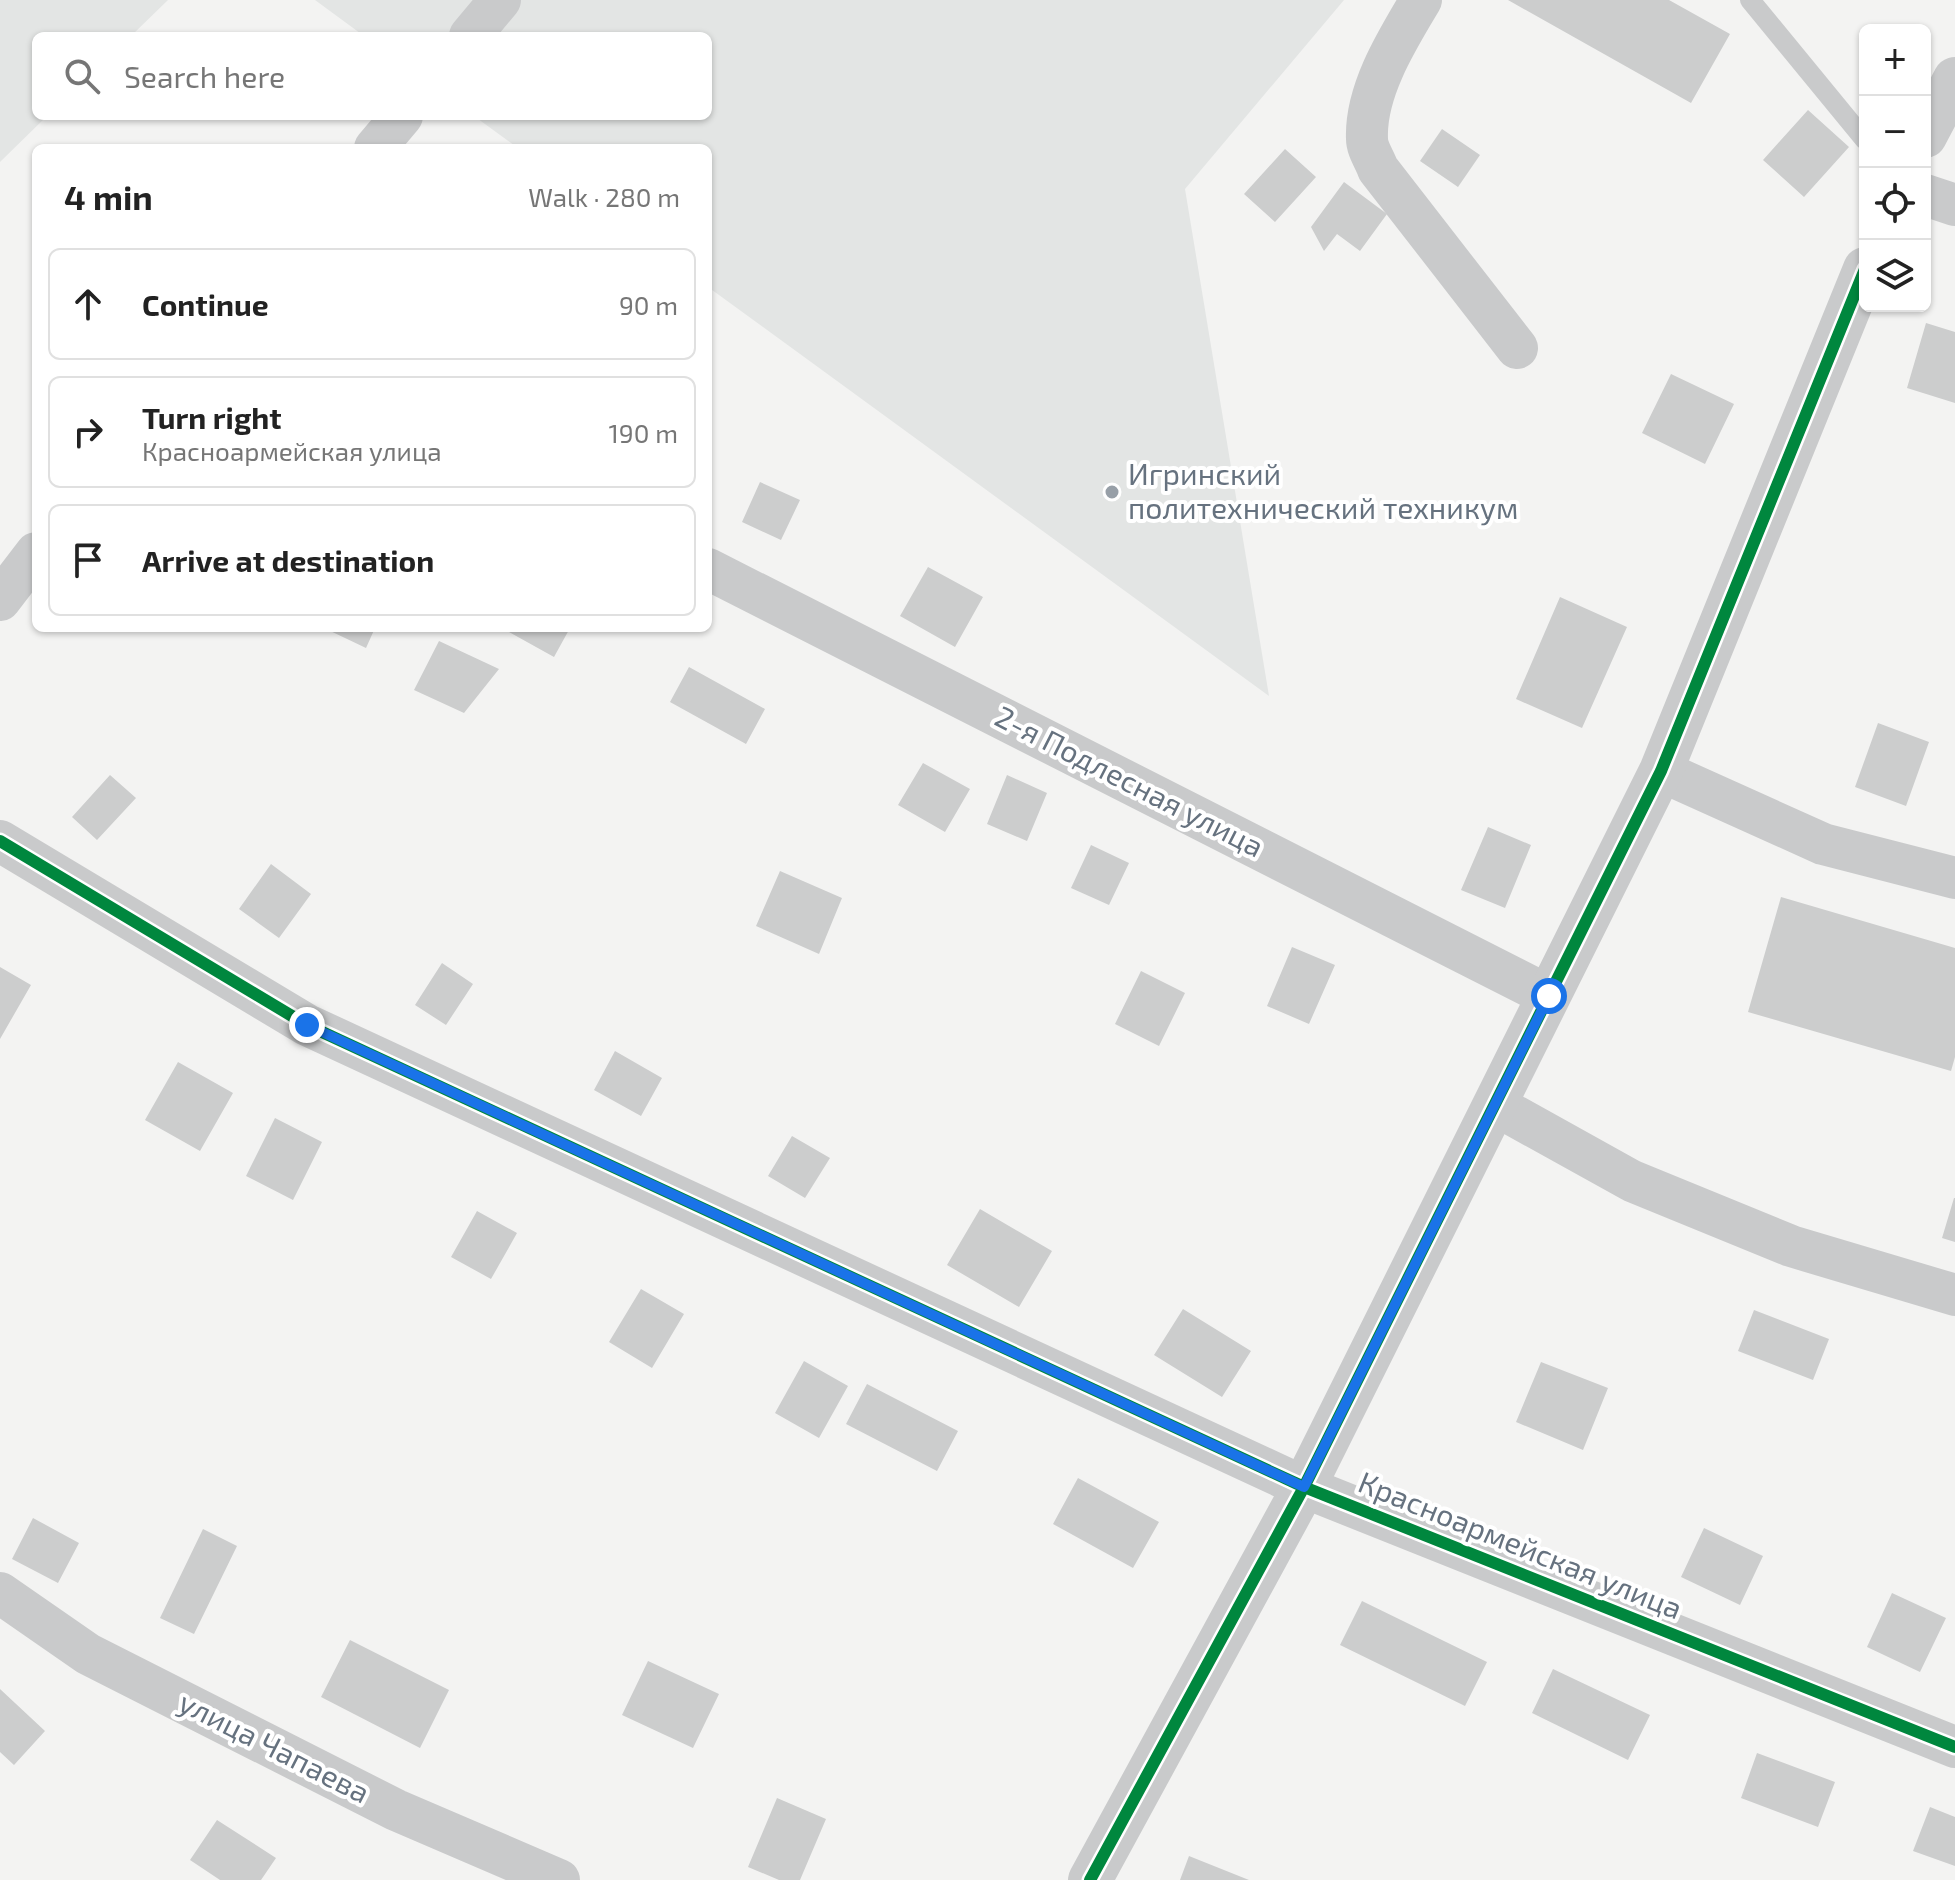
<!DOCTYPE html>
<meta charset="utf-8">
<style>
body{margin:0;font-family:"Exo 2",sans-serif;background:#f6f6f6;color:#222}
.controls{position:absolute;right:24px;top:24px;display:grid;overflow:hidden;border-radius:12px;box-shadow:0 2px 6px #0004}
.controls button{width:72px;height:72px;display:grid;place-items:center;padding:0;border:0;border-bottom:2px solid #e0e0e0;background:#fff;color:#222;font:40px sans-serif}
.stop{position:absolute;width:24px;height:24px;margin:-18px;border:6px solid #1a73e8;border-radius:50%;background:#fff}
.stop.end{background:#1a73e8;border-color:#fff;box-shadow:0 2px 8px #0008}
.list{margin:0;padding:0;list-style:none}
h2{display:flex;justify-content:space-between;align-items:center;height:104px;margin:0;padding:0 32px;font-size:34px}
h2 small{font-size:26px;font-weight:400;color:#767676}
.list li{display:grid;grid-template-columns:52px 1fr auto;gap:24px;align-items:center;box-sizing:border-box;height:112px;margin:0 16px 16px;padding:0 16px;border:2px solid #e0e0e0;border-radius:12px}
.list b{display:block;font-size:30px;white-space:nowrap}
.list p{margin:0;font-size:26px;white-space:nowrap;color:#767676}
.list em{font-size:26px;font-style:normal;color:#767676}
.icon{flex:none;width:44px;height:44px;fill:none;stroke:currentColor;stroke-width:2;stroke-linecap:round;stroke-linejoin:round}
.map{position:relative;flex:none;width:1955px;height:1880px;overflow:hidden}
.search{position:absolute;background:#fff;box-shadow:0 2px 6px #0004;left:32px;top:32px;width:680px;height:88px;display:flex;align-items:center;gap:20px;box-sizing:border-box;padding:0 28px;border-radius:12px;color:#767676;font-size:30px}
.panel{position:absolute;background:#fff;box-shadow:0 2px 6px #0004;left:32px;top:144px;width:680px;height:488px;border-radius:12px}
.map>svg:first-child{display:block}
.built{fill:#e3e5e4}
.building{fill:#cccdcd}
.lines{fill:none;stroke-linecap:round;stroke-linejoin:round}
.service{stroke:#c9cacb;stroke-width:20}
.minor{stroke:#c9cacb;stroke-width:42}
.tertiary{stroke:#c9cacb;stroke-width:44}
.cycleway-casing{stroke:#fff;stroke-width:17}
.cycleway{stroke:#00873e;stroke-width:12}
.route{stroke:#1a73e8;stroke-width:10}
.poi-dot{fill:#979fa7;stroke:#fff;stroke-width:3}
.labels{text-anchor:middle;stroke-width:8;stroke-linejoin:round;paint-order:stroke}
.poi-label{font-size:30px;fill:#66727f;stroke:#fff;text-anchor:start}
.street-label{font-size:30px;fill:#66727f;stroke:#fff}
</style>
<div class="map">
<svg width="1955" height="1880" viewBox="0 0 1955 1880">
<rect width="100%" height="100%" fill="#f3f3f2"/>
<path class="built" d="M 0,0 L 168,0 L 131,36 L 36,36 L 36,116 L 47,116 L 0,162 Z
M 315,0 L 1344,0 L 1185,189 L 1269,696 L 708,287 L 708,148 L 518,148 L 474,116 L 708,116 L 708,36 L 364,36 Z"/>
<path class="building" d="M 1508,0 L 1669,0 L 1730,34 L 1691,103 Z
M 1808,110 L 1849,147 L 1804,197 L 1763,160 Z
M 1442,129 L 1480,155 L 1458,187 L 1420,161 Z
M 1285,149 L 1316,177 L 1275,222 L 1244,194 Z
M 1344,182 L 1387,214 L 1360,251 L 1337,234 L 1324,251 L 1311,227 Z
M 1926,323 L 1955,332 L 1955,403 L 1907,388 Z
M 1671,374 L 1734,404 L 1705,464 L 1642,433 Z
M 760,482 L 800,500 L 781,540 L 742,522 Z
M 928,567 L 983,597 L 955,647 L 900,616 Z
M 1560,597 L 1627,627 L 1582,728 L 1516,699 Z
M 324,628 L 375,628 L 366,648 Z
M 511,628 L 570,628 L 554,657 L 509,632 Z
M 439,641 L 499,669 L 464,713 L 414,690 Z
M 689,667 L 765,709 L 746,744 L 670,702 Z
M 1878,723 L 1929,742 L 1906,806 L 1855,787 Z
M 923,763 L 970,789 L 945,832 L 898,805 Z
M 110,775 L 136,798 L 97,840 L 72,817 Z
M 1007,775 L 1047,793 L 1027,841 L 987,824 Z
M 1488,827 L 1531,845 L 1505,908 L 1461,890 Z
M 1091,845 L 1129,863 L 1109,905 L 1071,888 Z
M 271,864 L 311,894 L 279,938 L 239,909 Z
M 780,871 L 842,898 L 819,954 L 756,926 Z
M 1781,897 L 1955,948 L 1955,1057 L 1951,1071 L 1748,1012 Z
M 1292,947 L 1335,965 L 1309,1024 L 1267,1006 Z
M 442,963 L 473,984 L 446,1025 L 415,1005 Z
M 0,967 L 31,985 L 0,1039 Z
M 1141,971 L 1185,993 L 1159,1046 L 1115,1024 Z
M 615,1051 L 662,1078 L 641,1116 L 594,1090 Z
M 178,1062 L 233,1093 L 200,1151 L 145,1120 Z
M 275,1118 L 322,1142 L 293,1200 L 246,1176 Z
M 792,1136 L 830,1158 L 805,1198 L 768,1176 Z
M 1954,1198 L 1955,1198 L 1955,1242 L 1942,1238 Z
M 980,1209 L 1052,1251 L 1019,1307 L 947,1265 Z
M 477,1211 L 517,1233 L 491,1279 L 451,1257 Z
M 641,1289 L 684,1314 L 652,1368 L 609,1342 Z
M 1183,1309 L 1251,1351 L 1222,1397 L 1154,1355 Z
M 1754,1310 L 1829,1339 L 1813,1380 L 1738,1351 Z
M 804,1361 L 848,1386 L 819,1438 L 775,1413 Z
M 1541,1362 L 1608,1388 L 1583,1450 L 1516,1422 Z
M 867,1384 L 958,1431 L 937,1471 L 846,1424 Z
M 1078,1478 L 1159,1522 L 1133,1568 L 1053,1524 Z
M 33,1518 L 79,1543 L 58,1583 L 12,1559 Z
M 1704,1528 L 1763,1556 L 1740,1605 L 1681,1577 Z
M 203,1529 L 237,1546 L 194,1634 L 160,1618 Z
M 1892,1593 L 1946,1618 L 1920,1672 L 1867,1647 Z
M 1362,1601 L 1487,1662 L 1465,1706 L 1340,1645 Z
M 350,1640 L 449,1690 L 420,1748 L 321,1697 Z
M 648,1661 L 719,1694 L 693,1748 L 622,1715 Z
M 1553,1669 L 1650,1715 L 1628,1760 L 1532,1713 Z
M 0,1689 L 45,1731 L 14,1765 L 0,1752 Z
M 1757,1753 L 1835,1782 L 1818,1827 L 1741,1798 Z
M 777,1798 L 826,1819 L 800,1880 L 779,1880 L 748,1867 Z
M 1930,1807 L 1955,1817 L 1955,1866 L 1913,1851 Z
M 217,1820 L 276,1858 L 261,1880 L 220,1880 L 190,1860 Z
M 1189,1856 L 1249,1880 L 1180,1880 Z"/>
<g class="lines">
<path class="service" d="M 1750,0 L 1865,140"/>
<path class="minor" d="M 1421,0 C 1397,40 1365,91 1367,139 C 1367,149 1375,160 1378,169 L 1517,348
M 470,36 L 500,0
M 375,148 L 402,116
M 1925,195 L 1955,205
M 708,569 L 1549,996
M 0,600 L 36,553
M 1661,771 L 1823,844 L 1955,878
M 0,841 L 307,1025 L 1304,1487 L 1955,1747
M 1495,1105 L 1632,1181 L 1791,1246 L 1955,1295
M 0,1593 L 88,1654 L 396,1810 L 559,1880"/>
<path class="tertiary" d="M 1925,136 L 1955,79
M 1090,1880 L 1304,1487 L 1661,771 L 1865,269"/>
<defs>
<path id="cycleway" d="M 0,841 L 307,1025 L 1304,1487 L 1955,1747
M 1090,1880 L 1304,1487 L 1661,771 L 1865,269"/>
</defs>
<use href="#cycleway" class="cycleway-casing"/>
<use href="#cycleway" class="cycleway"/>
</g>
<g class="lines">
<path class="route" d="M 307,1025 L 1304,1487 L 1549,996"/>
</g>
<circle class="poi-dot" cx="1112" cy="492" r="8"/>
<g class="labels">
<g class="poi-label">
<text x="1128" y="485">Игринский<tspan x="1128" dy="34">политехнический техникум</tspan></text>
</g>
<g class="street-label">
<text transform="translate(1129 782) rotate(27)" y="10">2-я Подлесная улица</text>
<text transform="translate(1520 1546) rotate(22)" y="10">Красноармейская улица</text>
<text transform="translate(274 1748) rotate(27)" y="10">улица Чапаева</text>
</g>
</g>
</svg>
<div class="controls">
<button>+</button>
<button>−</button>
<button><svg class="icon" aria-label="locate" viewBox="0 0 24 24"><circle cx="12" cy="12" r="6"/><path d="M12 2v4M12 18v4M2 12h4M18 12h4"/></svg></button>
<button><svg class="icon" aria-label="layers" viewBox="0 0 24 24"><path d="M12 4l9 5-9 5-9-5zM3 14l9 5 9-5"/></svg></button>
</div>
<div class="stop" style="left:1549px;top:996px"></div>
<div class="stop end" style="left:307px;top:1025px"></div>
<div class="search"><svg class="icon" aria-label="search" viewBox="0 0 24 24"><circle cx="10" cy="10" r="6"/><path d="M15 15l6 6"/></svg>Search here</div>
<section class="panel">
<h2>4 min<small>Walk · 280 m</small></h2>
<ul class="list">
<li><svg class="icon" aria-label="ahead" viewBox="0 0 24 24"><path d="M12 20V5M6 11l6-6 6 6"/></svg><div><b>Continue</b></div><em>90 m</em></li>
<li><svg class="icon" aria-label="right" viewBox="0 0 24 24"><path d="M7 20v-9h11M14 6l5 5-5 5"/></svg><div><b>Turn right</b><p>Красноармейская улица</p></div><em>190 m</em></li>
<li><svg class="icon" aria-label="arrive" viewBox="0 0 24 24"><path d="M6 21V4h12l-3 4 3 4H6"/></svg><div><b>Arrive at destination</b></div></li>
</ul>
</section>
</div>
